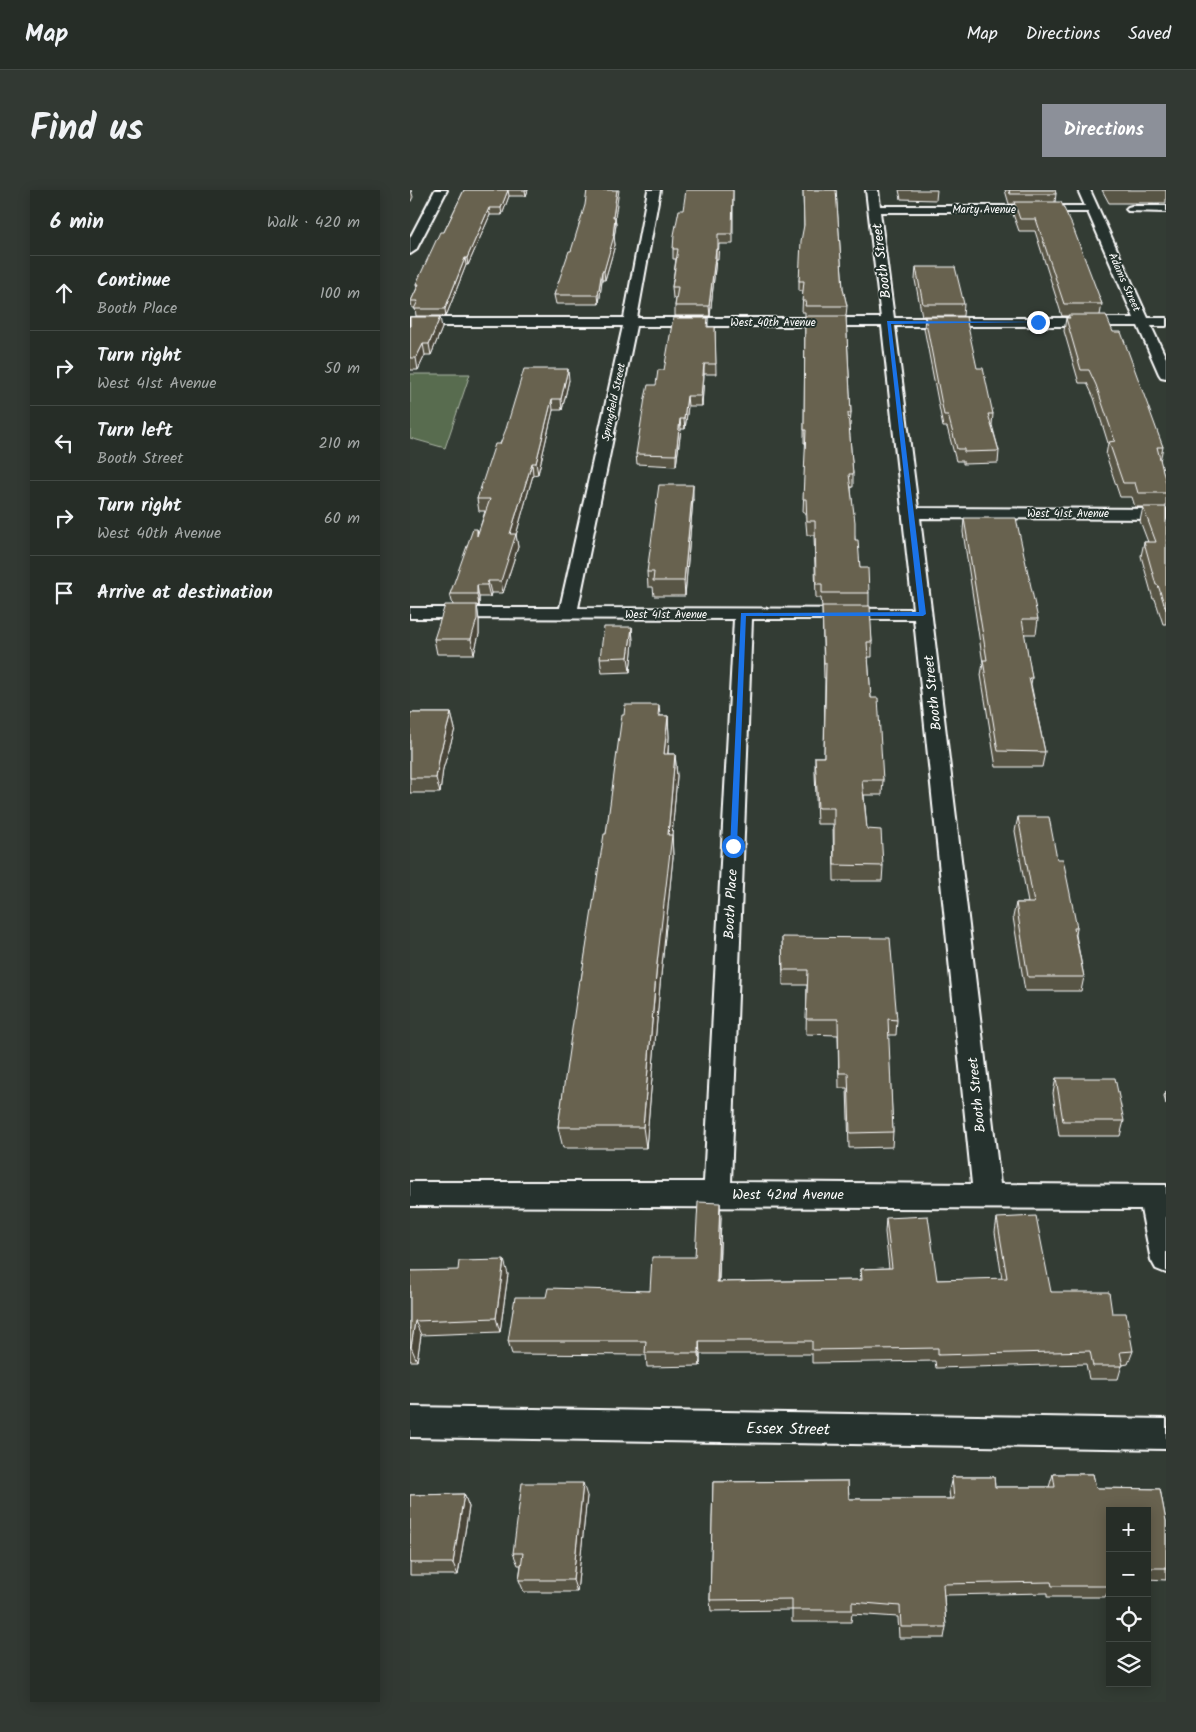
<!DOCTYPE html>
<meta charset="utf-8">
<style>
body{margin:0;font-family:Kalam,sans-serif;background:#323933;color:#f1f3f6}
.controls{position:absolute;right:15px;bottom:15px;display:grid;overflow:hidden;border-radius:0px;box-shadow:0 2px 12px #0003}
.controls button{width:45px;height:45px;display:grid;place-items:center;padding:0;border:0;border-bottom:1px solid #424944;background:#262d27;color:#f1f3f6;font:25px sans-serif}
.stop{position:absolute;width:15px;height:15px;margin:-11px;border:4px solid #1a73e8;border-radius:50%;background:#fff}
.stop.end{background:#1a73e8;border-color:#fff;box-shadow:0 1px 5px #0008}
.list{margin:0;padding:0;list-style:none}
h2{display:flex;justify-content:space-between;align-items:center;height:65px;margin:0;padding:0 20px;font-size:21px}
h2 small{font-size:16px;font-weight:400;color:#a4a8a7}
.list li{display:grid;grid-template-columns:32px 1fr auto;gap:15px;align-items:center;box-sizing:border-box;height:75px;padding:0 20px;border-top:1px solid #424944}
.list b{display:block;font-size:19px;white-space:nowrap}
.list p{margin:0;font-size:16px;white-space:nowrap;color:#a4a8a7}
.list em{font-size:16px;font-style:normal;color:#a4a8a7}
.icon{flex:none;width:28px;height:28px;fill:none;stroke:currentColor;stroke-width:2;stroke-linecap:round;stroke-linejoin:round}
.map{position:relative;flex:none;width:756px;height:1512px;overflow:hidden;border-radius:0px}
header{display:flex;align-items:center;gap:30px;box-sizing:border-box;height:70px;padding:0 25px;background:#262d27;border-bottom:1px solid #424944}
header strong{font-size:24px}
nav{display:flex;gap:28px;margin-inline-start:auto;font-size:18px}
.intro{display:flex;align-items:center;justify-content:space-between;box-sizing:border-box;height:120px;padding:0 30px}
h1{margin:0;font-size:35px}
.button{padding:12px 22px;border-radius:0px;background:#8c9099;color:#fff;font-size:18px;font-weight:700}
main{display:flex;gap:30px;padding:0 30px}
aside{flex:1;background:#262d27;border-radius:0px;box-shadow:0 2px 12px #0003}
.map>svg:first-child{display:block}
.green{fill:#596c4f;stroke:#acb6a7}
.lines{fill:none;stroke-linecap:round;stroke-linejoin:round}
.minor-casing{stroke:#fff;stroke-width:4}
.minor{fill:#26332d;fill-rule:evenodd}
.wall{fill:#595445;stroke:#fff}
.shaded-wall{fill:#484538;stroke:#fff}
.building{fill:#676250;stroke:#fff}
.route{fill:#1a73e8}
.labels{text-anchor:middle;stroke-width:4;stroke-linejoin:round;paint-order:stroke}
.far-street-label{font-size:11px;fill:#fff;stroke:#26332d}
.street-label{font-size:14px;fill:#fff;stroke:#26332d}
.near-street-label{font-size:16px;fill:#fff;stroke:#26332d}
</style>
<header>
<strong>Map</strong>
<nav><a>Map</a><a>Directions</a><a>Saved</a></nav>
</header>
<div class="intro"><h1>Find us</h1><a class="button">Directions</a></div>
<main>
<aside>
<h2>6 min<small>Walk · 420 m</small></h2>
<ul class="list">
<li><svg class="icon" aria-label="ahead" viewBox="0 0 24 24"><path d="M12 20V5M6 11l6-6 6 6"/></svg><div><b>Continue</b><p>Booth Place</p></div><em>100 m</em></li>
<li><svg class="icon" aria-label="right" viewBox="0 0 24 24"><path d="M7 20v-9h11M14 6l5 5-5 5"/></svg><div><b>Turn right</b><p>West 41st Avenue</p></div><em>50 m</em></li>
<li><svg class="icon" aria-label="left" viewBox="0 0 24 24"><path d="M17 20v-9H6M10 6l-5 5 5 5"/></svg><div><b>Turn left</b><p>Booth Street</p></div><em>210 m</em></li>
<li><svg class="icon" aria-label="right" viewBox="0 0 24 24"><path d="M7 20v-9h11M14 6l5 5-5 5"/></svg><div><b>Turn right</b><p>West 40th Avenue</p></div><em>60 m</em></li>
<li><svg class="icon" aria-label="arrive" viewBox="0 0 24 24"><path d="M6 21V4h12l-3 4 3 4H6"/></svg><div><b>Arrive at destination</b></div></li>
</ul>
</aside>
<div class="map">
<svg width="756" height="1512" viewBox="0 0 756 1512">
<rect width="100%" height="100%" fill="#333c34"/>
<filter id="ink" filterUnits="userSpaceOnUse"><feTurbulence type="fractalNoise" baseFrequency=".02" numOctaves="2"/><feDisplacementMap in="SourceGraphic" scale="10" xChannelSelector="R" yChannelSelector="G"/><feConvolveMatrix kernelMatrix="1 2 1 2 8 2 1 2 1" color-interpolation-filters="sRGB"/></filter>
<g filter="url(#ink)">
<path class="green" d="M 0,184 L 60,184 L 35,258 L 0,248 Z"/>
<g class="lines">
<defs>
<path id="minor" d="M 25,0 L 37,0 L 6,60 L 0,64 L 0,48 Z
M 238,0 L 250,0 L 227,128 L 471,128 L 456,0 L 468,0 L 470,16 L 675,16 L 668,0 L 680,0 L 738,128 L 756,128 L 756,136 L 741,136 L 756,168 L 756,188 L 751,187 L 749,184 L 728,136 L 485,136 L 508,318 L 756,319 L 756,329 L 510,328 L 590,994 L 756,995 L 756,1083 L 746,1079 L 741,1070 L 731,1019 L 0,1016 L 0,992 L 294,992 L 324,429 L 0,428 L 0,418 L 150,418 L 213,136 L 0,136 L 0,128 L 214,128 ZM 470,22 L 678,22 L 724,128 L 484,128 ZM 226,136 L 472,136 L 503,419 L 168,418 ZM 342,429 L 504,429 L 562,994 L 321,992 Z
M 722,16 L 756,16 L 756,22 L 718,21 L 716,19 L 718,17 Z
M 0,1217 L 756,1229 L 756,1259 L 0,1247 Z"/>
</defs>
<use href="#minor" class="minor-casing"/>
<use href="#minor" class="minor"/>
</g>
<path class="wall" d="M 54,0 L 118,0 L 116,6 L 99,6 L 92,25 L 80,25 L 58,75 L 56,75 L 36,126 L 6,126 L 5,118 L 2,118 L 1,111 L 7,98 L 6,94 L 34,42 Z
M 323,0 L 323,54 L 309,54 L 308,69 L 306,69 L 300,126 L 265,126 L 265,116 L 266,108 L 263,108 L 262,97 L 266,69 L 263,69 L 263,59 L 273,20 Z
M 393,0 L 426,0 L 433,99 L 437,116 L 436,126 L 441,223 L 440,236 L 439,236 L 443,284 L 443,297 L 441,297 L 445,350 L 450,378 L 459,403 L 459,416 L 462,452 L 462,467 L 458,467 L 461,508 L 473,590 L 472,605 L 454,605 L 457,639 L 473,676 L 472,691 L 424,691 L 423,634 L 407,634 L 405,582 L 405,567 L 414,567 L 415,488 L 414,488 L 412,417 L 411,408 L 406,408 L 404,345 L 397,345 L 395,322 L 393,322 L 396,253 L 394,253 L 395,122 L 392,122 L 393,101 L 389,101 L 389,91 L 394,37 Z
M 489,0 L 527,0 L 526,10 L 491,9 Z
M 595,0 L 645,0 L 646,4 L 645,12 L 692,114 L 690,125 L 703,142 L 753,257 L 750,271 L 756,293 L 756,434 L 753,434 L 745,409 L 743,409 L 731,366 L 734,352 L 738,352 L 730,331 L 733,317 L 725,317 L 722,307 L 710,307 L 696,265 L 698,253 L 684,208 L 677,193 L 669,193 L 654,141 L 656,128 L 658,128 L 658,126 L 652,126 L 625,41 L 609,41 L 603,24 L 604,14 L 599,14 Z
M 692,0 L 756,0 L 756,13 L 699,13 Z
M 205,27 L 206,35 L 204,47 L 205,55 L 195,90 L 192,90 L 189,114 L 146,114 L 144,105 L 161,61 Z
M 506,77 L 554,114 L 553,126 L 512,126 L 505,90 Z
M 0,127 L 32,138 L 21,165 L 15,165 L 8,180 L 0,180 Z
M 515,127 L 567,178 L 583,224 L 582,235 L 589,261 L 588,273 L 553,274 L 553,271 L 546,271 L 537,237 L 533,237 L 514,138 Z
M 298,128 L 298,137 L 305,137 L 306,184 L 294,184 L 292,216 L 278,216 L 275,239 L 271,239 L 266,276 L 227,274 L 226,264 L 254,180 Z
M 159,190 L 152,220 L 143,220 L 128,284 L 123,285 L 106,345 L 108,357 L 93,403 L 81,403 L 80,407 L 69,407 L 69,416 L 67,416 L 69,430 L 69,444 L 64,464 L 27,464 L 24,449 L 43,415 L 40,404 L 67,339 L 68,344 L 75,321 L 69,321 L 67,309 L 90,254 Z
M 283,309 L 275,406 L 244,406 L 243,397 L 238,397 L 237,382 Z
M 554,328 L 628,429 L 626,444 L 614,444 L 622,488 L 621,494 L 635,562 L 632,577 L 586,577 L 571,485 L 573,473 L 553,342 Z
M 222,437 L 223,452 L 220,482 L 192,483 L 190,468 Z
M 249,515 L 250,526 L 258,526 L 259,547 L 258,564 L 265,564 L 267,586 L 262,645 L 263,667 L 250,795 L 236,958 L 153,958 L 148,937 L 171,790 L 196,644 L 214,525 Z
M 0,523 L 41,523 L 45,539 L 33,579 L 30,603 L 0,603 Z
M 608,627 L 647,669 L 667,738 L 666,745 L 674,787 L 671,801 L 615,801 L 603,727 L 606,713 L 618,713 L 605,641 Z
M 372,747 L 487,830 L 486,845 L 478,845 L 483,942 L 482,957 L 439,958 L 437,898 L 429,898 L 428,845 L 396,844 L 397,795 L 373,795 Z
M 646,888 L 714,931 L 710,946 L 649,946 L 643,903 Z
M 756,901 L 756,914 L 754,906 Z
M 311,1027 L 309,1092 L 450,1090 L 451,1079 L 479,1078 L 475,1042 L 476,1028 L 527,1090 L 592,1089 L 585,1042 L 587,1028 L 641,1102 L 702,1123 L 723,1161 L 718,1174 L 712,1175 L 708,1189 L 679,1189 L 676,1174 L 526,1178 L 525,1171 L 402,1173 L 402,1164 L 290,1164 L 290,1176 L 237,1177 L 236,1165 L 102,1164 L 98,1151 L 136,1107 L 240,1101 L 285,1067 Z
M 0,1081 L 98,1084 L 90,1142 L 11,1145 L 7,1171 L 0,1171 Z
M 643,1284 L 683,1284 L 686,1298 L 750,1299 L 756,1331 L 756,1390 L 737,1389 L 737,1321 L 700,1321 L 700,1398 L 695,1407 L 637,1407 L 637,1403 L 534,1405 L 536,1437 L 534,1448 L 489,1448 L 488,1427 L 442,1424 L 441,1432 L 382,1432 L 382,1420 L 301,1421 L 300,1410 L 303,1292 L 438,1291 L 439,1309 L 540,1309 L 539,1300 L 542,1287 L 584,1287 L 585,1297 L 639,1297 Z
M 54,1304 L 59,1317 L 48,1385 L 0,1385 L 0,1305 Z
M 177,1306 L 167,1402 L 114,1402 L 109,1390 L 111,1375 L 108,1375 L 103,1363 Z"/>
<path class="shaded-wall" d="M 1,0 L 3,7 L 0,13 L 0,2 Z
M 98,0 L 99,6 L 92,25 L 91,18 Z
M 115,0 L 118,0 L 116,6 Z
M 207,0 L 209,0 L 204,35 L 203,27 Z
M 79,18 L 80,25 L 58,75 L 57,68 Z
M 205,27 L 206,35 L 204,47 L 205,55 L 195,90 L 194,81 L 203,46 Z
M 306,59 L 306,69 L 300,126 L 299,116 Z
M 55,68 L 56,75 L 36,126 L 35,119 Z
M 192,81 L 192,90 L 189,114 L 188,105 Z
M 30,127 L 32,138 L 21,165 L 19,154 Z
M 13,154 L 15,165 L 8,180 L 6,168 Z
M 294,174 L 294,184 L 292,216 L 291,206 Z
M 158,179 L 159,190 L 152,220 L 151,209 Z
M 277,206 L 278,216 L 275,239 L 274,229 Z
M 142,209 L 143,220 L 128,284 L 126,273 Z
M 270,229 L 271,239 L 266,276 L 266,265 Z
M 122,273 L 123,285 L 106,345 L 108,357 L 93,403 L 91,391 L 100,344 Z
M 283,295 L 283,309 L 275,406 L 274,391 Z
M 78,391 L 81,403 L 80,407 L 77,395 Z
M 67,395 L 69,407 L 69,416 L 67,404 Z
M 67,415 L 69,430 L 69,444 L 64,464 L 61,449 Z
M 222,437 L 223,452 L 220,482 L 218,467 Z
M 41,523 L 45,539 L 33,579 L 30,603 L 26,588 L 30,564 Z
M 258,526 L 259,547 L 256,586 L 254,564 Z
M 265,564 L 267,586 L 262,645 L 263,667 L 250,795 L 236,958 L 233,937 Z
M 310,1013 L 311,1027 L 308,1106 L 307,1092 Z
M 94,1070 L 98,1084 L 90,1142 L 86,1128 Z
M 5,1131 L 11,1145 L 7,1171 L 1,1157 Z
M 289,1151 L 290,1164 L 290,1176 L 289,1163 Z
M 173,1293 L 177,1306 L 167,1402 L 163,1390 Z
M 54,1304 L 59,1317 L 48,1385 L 43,1373 Z"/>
<path class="building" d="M 54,0 L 98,0 L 91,18 L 79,18 L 57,68 L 55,68 L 35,119 L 4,119 L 8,111 L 1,111 L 9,94 L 6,94 L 30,42 L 34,42 Z
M 177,0 L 207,0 L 203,27 L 205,27 L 203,46 L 204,46 L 194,81 L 192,81 L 188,105 L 144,105 L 159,61 L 161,61 L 175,15 Z
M 276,0 L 323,0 L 322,44 L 308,44 L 308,59 L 306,59 L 299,116 L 265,116 L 268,97 L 262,97 L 268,59 L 263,59 L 264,45 L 269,20 L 273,20 Z
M 393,0 L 426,0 L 433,99 L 437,116 L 395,116 L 396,111 L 392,111 L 394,91 L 389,91 L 391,51 L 394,35 Z
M 599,0 L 645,0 L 646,4 L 600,4 Z
M 604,12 L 651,12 L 662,35 L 692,114 L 654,114 L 626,29 L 610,29 Z
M 506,77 L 545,77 L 554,114 L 513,114 Z
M 658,125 L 696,125 L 703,142 L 711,142 L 753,257 L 747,257 L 756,293 L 756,303 L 728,303 L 725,293 L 713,293 L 699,252 L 705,251 L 686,195 L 679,180 L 671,180 L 656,128 L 660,128 Z
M 395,126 L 436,126 L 441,223 L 438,223 L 443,284 L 439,284 L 445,332 L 445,350 L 448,350 L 450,378 L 458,378 L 459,403 L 412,403 L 412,394 L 406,394 L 405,331 L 397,331 L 396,309 L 393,309 L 396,240 L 394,240 Z
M 0,127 L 30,127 L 19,154 L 13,154 L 6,168 L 0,168 Z
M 515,127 L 556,127 L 567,178 L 573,178 L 583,224 L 578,224 L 589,261 L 554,262 L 554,259 L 547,259 L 538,225 L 534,225 Z
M 263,128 L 298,128 L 297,137 L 305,137 L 306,174 L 294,174 L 291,206 L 277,206 L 274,229 L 270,229 L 266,265 L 226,264 L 235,208 L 238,195 L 246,195 L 248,180 L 254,180 Z
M 114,179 L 158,179 L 151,209 L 142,209 L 126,273 L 122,273 L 100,344 L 106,344 L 91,391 L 78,391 L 77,395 L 67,395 L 67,404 L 40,404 L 63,339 L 67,339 L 67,346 L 80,309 L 67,309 L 85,254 L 90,254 L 96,239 Z
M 249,295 L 283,295 L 274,391 L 243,391 L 244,382 L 237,382 Z
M 733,317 L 756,317 L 756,420 L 748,395 L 746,395 L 734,352 L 746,352 Z
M 554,328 L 606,328 L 628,429 L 612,429 L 622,488 L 619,488 L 635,562 L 588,561 L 573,470 L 577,470 Z
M 35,415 L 67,415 L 67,429 L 61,449 L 24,449 Z
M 412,416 L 460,416 L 462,452 L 457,452 L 461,508 L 468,508 L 473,590 L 452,590 L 457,639 L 471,640 L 473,676 L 424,675 L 424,618 L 408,618 L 405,567 L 414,567 L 416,473 L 414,473 Z
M 194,437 L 222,437 L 218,467 L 190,468 Z
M 215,515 L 249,515 L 248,526 L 258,526 L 254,564 L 265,564 L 258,645 L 262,645 L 247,773 L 233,937 L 148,937 L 169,790 L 171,790 L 194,644 L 196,644 L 212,525 L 214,525 Z
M 0,523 L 41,523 L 30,564 L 26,588 L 0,588 Z
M 608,627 L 639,627 L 647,669 L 653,669 L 667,738 L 664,738 L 674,787 L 618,787 L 606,713 L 624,713 Z
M 372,747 L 480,748 L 487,830 L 478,829 L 483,942 L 440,943 L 438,883 L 429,883 L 428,829 L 396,829 L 398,780 L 373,780 Z
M 646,888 L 705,888 L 714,931 L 653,931 Z
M 288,1012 L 310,1013 L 307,1092 L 452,1090 L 451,1079 L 482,1078 L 476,1028 L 518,1026 L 527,1090 L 597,1088 L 587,1028 L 626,1026 L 641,1102 L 699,1102 L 702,1123 L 716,1123 L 723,1161 L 710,1162 L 713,1176 L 683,1176 L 680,1161 L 528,1165 L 528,1158 L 402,1160 L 402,1151 L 289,1151 L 289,1163 L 235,1163 L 236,1151 L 98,1151 L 105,1107 L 136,1107 L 138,1098 L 240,1101 L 242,1067 L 285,1067 Z
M 94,1070 L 86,1128 L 5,1131 L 1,1157 L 0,1157 L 0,1081 L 48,1080 L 49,1071 Z
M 643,1284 L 683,1284 L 686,1298 L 750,1299 L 756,1331 L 756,1378 L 737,1378 L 737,1321 L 700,1321 L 700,1377 L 698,1377 L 700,1389 L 700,1396 L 642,1396 L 641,1392 L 533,1394 L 536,1437 L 491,1437 L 490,1416 L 442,1412 L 442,1420 L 382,1420 L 382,1409 L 300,1410 L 303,1292 L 438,1291 L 439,1309 L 544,1309 L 542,1287 L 584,1287 L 585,1297 L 645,1297 Z
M 112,1293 L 173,1293 L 163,1390 L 109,1390 L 113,1363 L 103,1363 Z
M 54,1304 L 43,1373 L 0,1373 L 0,1305 Z"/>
</g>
<path class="route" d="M 477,131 L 631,132 L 481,134 L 516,424 L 513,426 L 336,426 L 327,656 L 320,658 L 331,423 L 509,422 Z"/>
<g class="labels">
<g class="far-street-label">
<text x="574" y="23">Marty Avenue</text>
<text transform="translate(715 92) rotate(66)" y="4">Adams Street</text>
<text x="363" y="136">West 40th Avenue</text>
<text transform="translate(203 212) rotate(-78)" y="4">Springfield Street</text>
<text x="658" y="327">West 41st Avenue</text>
<text x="256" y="428">West 41st Avenue</text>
</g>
<g class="street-label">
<text transform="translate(471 71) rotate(-97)" y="5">Booth Street</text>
<text transform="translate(522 503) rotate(-96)" y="5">Booth Street</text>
<text transform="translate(320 714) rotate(-87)" y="5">Booth Place</text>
<text transform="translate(566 905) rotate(-96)" y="5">Booth Street</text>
<text x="378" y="1009">West 42nd Avenue</text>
</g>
<g class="near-street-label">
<text transform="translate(378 1238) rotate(1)" y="6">Essex Street</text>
</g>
</g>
</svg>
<div class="controls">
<button>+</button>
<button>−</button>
<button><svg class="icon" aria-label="locate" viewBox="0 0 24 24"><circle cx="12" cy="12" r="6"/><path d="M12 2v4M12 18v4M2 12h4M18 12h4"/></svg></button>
<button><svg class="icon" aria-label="layers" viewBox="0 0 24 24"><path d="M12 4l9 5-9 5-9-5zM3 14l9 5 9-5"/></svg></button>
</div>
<div class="stop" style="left:323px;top:656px"></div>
<div class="stop end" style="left:628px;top:132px"></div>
</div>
</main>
